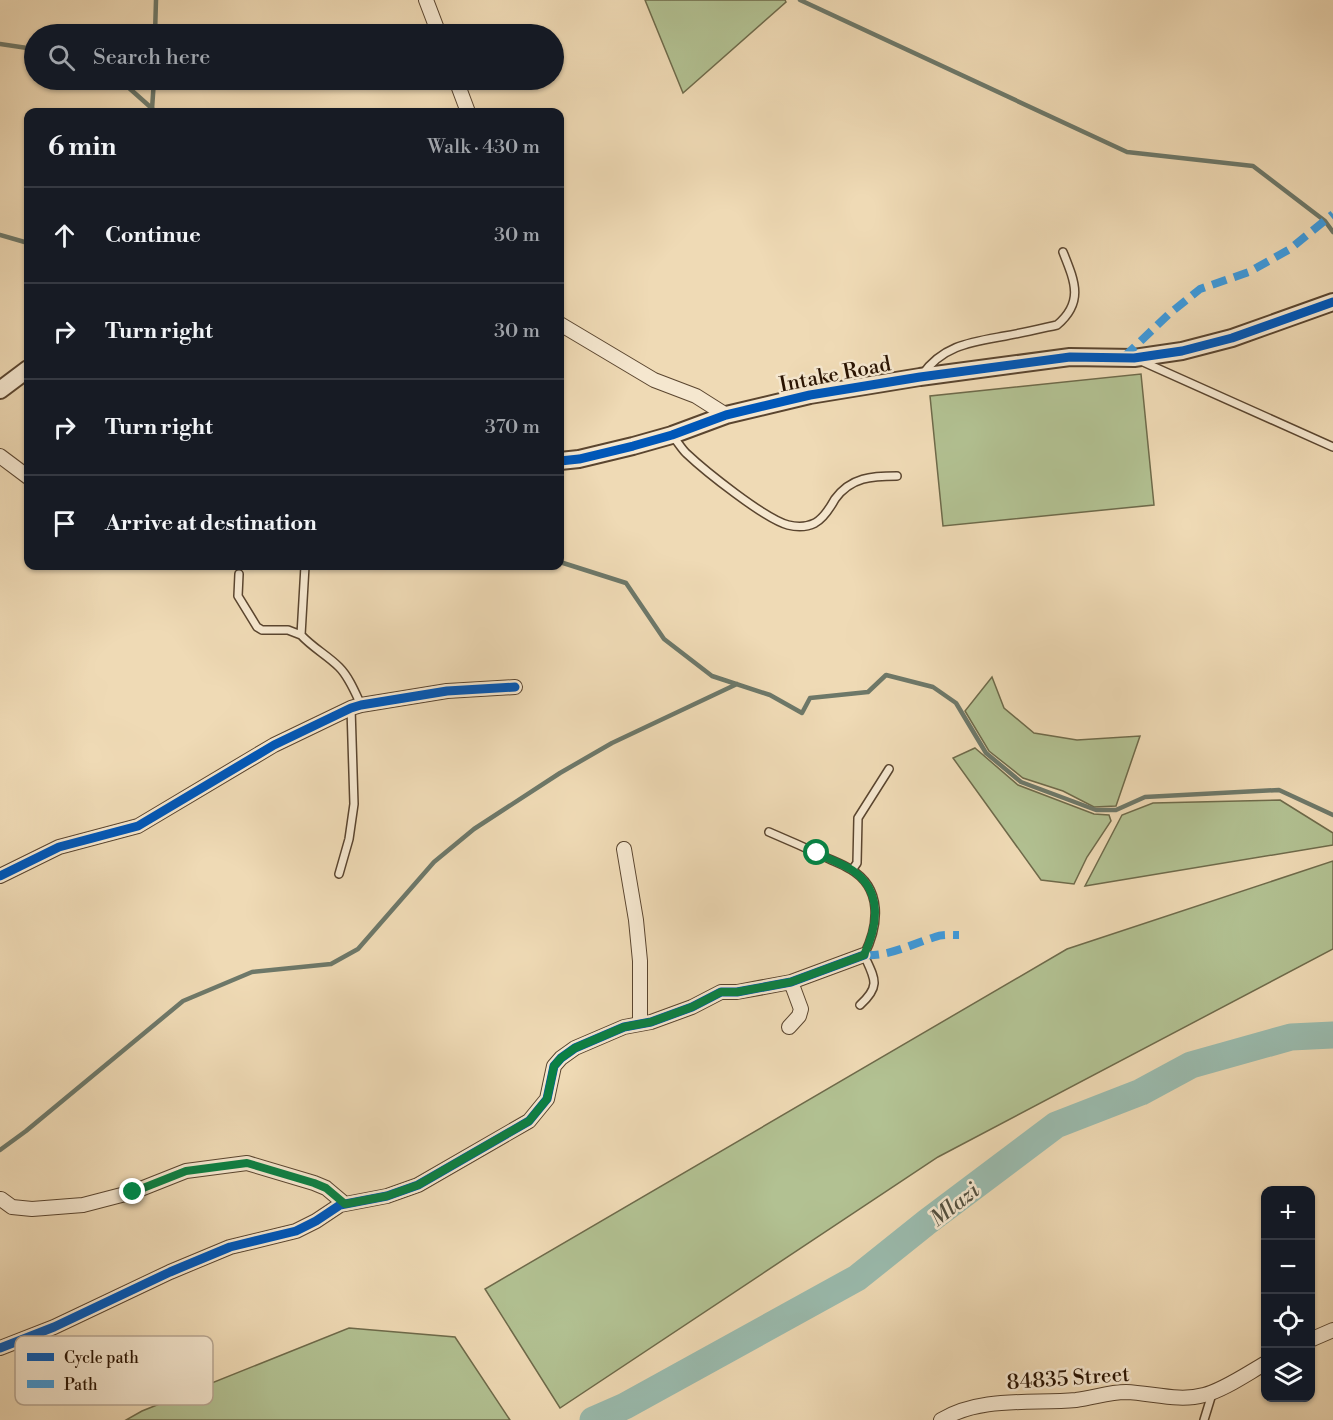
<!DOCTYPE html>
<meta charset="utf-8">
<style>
body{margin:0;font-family:"Libre Bodoni",serif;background:#20242c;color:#f1f3f6}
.controls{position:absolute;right:18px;bottom:18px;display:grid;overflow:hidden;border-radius:12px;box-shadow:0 2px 4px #0004}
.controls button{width:54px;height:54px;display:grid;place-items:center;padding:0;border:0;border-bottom:2px solid #363941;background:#171b24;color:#f1f3f6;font:30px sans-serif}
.stop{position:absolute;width:18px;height:18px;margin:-14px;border:4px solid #0b8043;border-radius:50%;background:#fff}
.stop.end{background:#0b8043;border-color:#fff;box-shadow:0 2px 6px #0008}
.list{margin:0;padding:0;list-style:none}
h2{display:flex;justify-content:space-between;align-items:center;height:78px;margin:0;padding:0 24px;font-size:26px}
h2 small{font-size:20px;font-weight:400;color:#9ea1a6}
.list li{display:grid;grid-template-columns:39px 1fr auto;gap:18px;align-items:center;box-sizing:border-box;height:96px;padding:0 24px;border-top:2px solid #363941}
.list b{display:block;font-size:22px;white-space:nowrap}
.list em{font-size:20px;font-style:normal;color:#9ea1a6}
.icon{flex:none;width:33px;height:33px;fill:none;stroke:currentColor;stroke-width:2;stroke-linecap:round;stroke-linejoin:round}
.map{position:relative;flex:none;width:1333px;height:1420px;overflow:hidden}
.search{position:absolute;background:#171b24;box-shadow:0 2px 4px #0004;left:24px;top:24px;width:540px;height:66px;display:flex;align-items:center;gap:15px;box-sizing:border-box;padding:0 21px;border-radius:33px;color:#9ea1a6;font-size:22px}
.panel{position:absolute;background:#171b24;box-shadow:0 2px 4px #0004;left:24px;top:108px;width:540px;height:462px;border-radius:12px}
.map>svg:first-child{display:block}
.green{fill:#b2c192;stroke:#6e6a4a;stroke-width:1.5}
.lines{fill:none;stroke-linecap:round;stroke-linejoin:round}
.stream{stroke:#6d7869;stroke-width:4.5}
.river{stroke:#9abbae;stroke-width:27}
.service-casing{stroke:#5a452f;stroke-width:10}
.minor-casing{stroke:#5a452f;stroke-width:16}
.tertiary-casing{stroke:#5a452f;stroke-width:20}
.service{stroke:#f5e7cf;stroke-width:7}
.minor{stroke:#f5e7cf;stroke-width:14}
.tertiary{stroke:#f5e7cf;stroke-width:16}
.quiet{stroke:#3d9add;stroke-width:8;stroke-dasharray:15 8;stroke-linecap:butt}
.cycleway-casing{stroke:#f5e7cf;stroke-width:13}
.cycleway{stroke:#0057b8;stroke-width:9}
.route{stroke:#0b8043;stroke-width:8}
.labels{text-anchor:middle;stroke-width:5;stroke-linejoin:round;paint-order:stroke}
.street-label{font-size:21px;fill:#291302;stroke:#f5e7cf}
.water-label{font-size:22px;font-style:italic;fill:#514e3e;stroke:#f5e7cf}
.key{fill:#f5e7cf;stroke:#b8a792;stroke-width:1.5}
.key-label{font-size:16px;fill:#291302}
</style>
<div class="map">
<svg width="1333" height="1420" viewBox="0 0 1333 1420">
<rect width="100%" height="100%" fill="#efdab5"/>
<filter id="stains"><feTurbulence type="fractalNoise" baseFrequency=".00333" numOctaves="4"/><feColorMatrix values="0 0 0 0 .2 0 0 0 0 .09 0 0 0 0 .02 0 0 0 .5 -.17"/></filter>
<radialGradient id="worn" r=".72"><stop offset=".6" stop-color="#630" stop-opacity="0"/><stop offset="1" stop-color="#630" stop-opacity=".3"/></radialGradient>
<path class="green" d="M 645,0 L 785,0 L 786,2 L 683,93 Z
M 1141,374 L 1154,505 L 943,526 L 930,396 Z
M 992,677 L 1004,708 L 1034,733 L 1077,740 L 1140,736 L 1116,806 L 1094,807 L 1063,791 L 1023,778 L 989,751 L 965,711 Z
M 975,748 L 1018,785 L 1094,814 L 1109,815 L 1111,821 L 1087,857 L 1074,884 L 1041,880 L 953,758 Z
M 1280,800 L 1333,833 L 1333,845 L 1085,886 L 1122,815 L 1153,803 Z
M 1333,861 L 1333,949 L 938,1157 L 560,1408 L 485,1289 L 1067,949 Z
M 349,1328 L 455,1337 L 510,1420 L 126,1420 L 142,1411 Z"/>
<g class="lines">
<path class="stream" d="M 800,0 L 1127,152 L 1253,166 L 1325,221 L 1333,232
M 155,34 L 156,0
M 0,44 L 34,49
M 120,80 L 156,112
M 152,109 L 154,80
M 0,235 L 28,243
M 560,562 L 626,583 L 664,639 L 712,676 L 770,695 L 802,713 L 810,698 L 868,692 L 886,675 L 933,687 L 956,703 L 986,753 L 1021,782 L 1096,810 L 1116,810 L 1145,797 L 1279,790 L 1333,815
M 0,1150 L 26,1131 L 183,1001 L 252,972 L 331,964 L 358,949 L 434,862 L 474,829 L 560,773 L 612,743 L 737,684"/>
<path class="river" d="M 593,1420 L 625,1406 L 857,1278 L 927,1222 L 1056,1125 L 1141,1092 L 1191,1065 L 1291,1037 L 1333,1035"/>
<defs>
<path id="service" d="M 1141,361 L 1333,447
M 922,375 C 943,345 972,342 1005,336 C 1022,333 1039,329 1057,325 C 1084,302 1075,282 1063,252
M 672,435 C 677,441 681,448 686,453 C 705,471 765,519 788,525 C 796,527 807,527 815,523 C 824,518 830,508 835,499 C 851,477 872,476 897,476
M 305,566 L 301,635 C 313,648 327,655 339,667 C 349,677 355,692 361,705
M 239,574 L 238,596 L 257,627 L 262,630 L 288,630 L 301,635
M 769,832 C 788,840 806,848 825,857 C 833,861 842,864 850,869 C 883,888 879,925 864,955 C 875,979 881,986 860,1005
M 852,870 L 857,863 L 858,818 L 889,769
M 339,874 L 349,839 L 354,804 L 351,708
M 1204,1420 L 1212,1394"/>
<path id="minor" d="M 426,0 L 439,34
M 456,80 L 468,112
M 560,324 L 654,380 L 696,396 L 726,415
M 0,456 L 28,477
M 624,849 L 636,920 L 640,961 L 640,1023
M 0,876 L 59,847 L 138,826 L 274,745 L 351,708 L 361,705 L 447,691 L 515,687
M 789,1027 L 799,1016 L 801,1009 L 791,982
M 1,1199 L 12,1207 L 32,1209 L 83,1205 L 133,1192 L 186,1171 L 247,1163 L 314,1183 L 326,1188 L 345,1204
M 1310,1340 L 1333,1330
M 0,1348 L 54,1327 L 170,1272 L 230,1247 L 296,1231 L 316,1221 L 340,1205 L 387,1196 L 418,1185 L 529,1121 L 547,1099 L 554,1066 L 561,1058 L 575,1048 L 624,1027 L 651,1022 L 692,1007 L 721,992 L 737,992 L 791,982 L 864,955
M 941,1420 C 981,1396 1032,1404 1076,1400 C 1093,1398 1109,1392 1126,1392 C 1152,1393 1179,1402 1204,1395 C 1224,1390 1248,1373 1266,1363"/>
<path id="tertiary" d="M 0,390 L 28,369
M 560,461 L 579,459 L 633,446 L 672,435 L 726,415 L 810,395 L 920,377 L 1070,357 L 1134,358 L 1182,351 L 1232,338 L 1333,302"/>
</defs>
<use href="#service" class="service-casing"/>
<use href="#minor" class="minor-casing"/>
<use href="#tertiary" class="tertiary-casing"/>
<use href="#service" class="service"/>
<use href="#minor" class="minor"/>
<use href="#tertiary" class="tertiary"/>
<path class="quiet" d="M 1124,357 L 1169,314 L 1200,289 L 1249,272 L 1290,249 L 1333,214
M 864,955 C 888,957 912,944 935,937 C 942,934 951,935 959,935"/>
<defs>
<path id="cycleway" d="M 560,461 L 579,459 L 633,446 L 672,435 L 726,415 L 810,395 L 920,377 L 1070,357 L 1134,358 L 1182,351 L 1232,338 L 1333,302
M 0,876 L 59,847 L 138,826 L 274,745 L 351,708 L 361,705 L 447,691 L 515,687
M 0,1348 L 54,1327 L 170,1272 L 230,1247 L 296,1231 L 316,1221 L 340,1205 L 387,1196 L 418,1185 L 529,1121 L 547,1099 L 554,1066 L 561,1058 L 575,1048 L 624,1027 L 651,1022 L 692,1007 L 721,992 L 737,992 L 791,982 L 864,955"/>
</defs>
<use href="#cycleway" class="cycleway-casing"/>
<use href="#cycleway" class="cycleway"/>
</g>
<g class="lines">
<path class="route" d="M 133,1192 L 186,1171 L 247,1163 L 314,1183 L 326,1188 L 345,1204 L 387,1196 L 418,1185 L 529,1121 L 547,1099 L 554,1066 L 561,1058 L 575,1048 L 624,1027 L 651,1022 L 692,1007 L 721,992 L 737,992 L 791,982 L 864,955 C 878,925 883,891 852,870 C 841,863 828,859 817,853"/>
</g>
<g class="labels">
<g class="street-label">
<text transform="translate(835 374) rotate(-11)" y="7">Intake Road</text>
<text transform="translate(1068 1378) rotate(-4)" y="7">84835 Street</text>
</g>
<g class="water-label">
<text transform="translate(954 1204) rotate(-38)" y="8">Mlazi</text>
</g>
</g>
<rect x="15" y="1336" width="198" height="69" rx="9" class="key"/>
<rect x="27" y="1353" width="27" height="8" fill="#0057b8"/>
<rect x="27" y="1380" width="27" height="8" fill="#3d9add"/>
<g class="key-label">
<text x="64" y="1363">Cycle path</text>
<text x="64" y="1390">Path</text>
</g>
<rect width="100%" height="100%" filter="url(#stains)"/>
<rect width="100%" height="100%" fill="url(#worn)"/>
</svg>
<div class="controls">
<button>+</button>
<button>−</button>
<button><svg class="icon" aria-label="locate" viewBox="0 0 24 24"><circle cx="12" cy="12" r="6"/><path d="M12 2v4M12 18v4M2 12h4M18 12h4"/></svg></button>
<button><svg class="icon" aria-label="layers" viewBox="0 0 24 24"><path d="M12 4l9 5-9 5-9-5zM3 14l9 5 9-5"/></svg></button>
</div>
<div class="stop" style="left:817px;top:853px"></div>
<div class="stop end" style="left:133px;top:1192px"></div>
<div class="search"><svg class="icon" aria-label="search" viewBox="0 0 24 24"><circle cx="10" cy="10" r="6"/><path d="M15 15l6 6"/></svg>Search here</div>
<section class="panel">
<h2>6 min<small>Walk · 430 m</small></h2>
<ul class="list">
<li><svg class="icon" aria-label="ahead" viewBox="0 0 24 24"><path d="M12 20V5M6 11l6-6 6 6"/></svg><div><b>Continue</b></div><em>30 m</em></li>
<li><svg class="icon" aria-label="right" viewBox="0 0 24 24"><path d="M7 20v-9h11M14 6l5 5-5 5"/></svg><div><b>Turn right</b></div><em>30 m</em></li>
<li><svg class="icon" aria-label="right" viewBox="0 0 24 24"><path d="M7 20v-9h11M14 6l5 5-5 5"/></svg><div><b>Turn right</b></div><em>370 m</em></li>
<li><svg class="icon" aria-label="arrive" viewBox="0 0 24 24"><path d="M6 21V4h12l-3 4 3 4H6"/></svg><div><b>Arrive at destination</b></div></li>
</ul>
</section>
</div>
